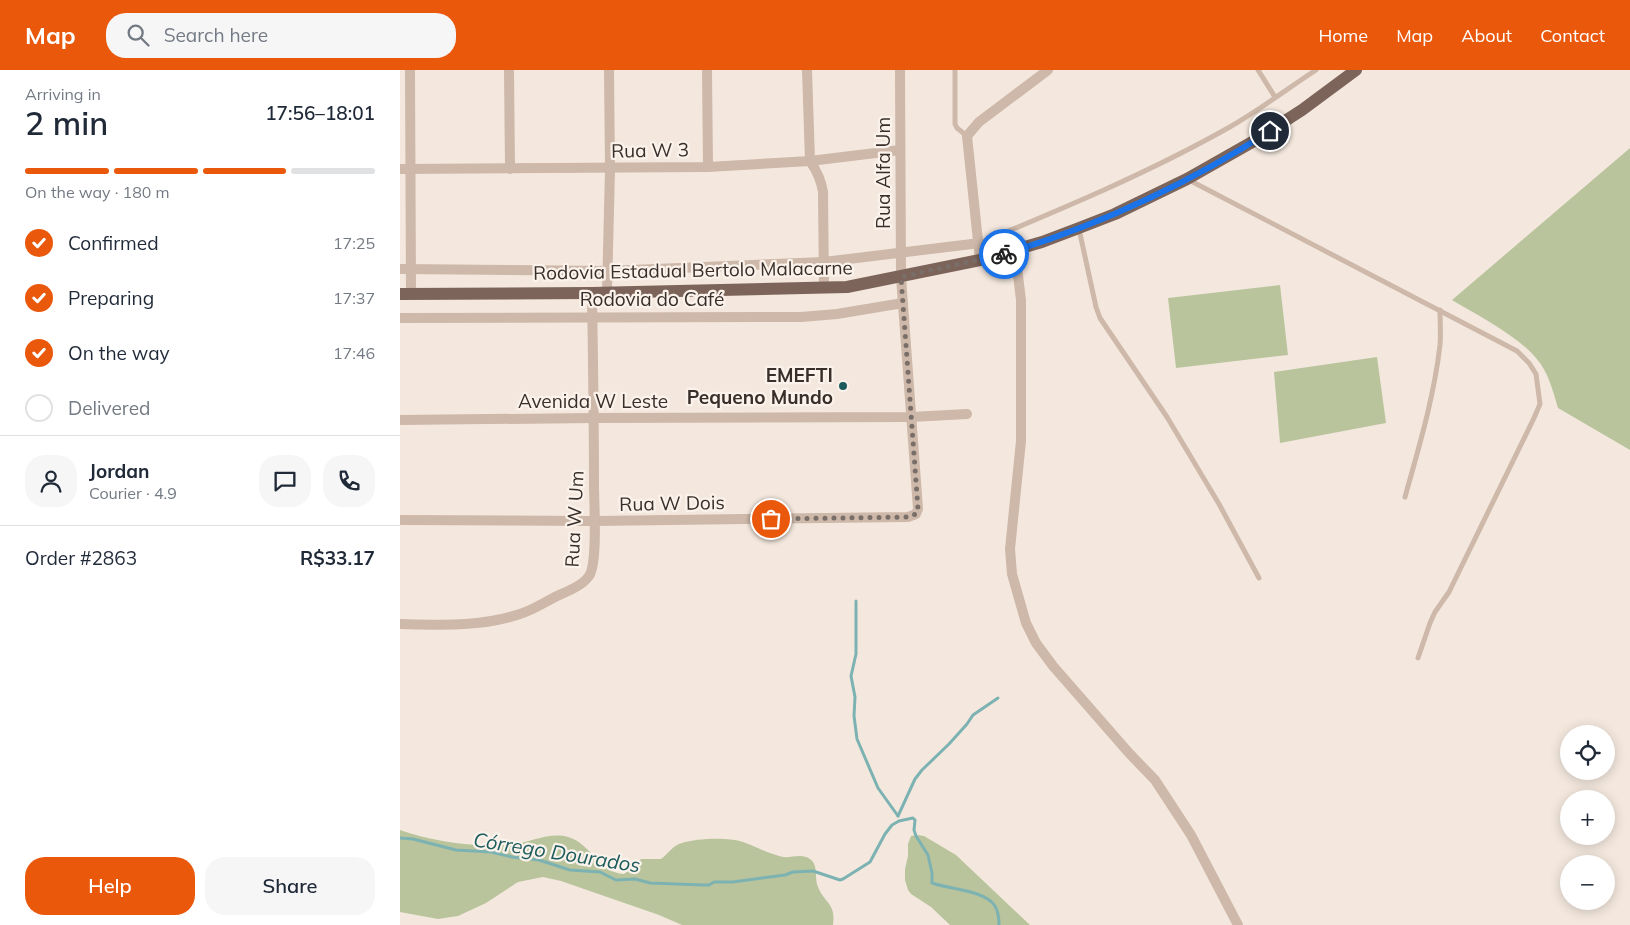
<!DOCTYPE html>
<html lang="en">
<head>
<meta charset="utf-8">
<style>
  :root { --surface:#fff; --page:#f6f6f7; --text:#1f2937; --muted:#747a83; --line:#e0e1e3; --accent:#ea580c }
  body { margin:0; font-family:Mulish,sans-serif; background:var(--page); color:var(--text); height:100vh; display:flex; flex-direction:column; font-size:19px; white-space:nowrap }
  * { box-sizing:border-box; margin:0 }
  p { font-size:16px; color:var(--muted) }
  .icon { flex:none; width:28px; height:28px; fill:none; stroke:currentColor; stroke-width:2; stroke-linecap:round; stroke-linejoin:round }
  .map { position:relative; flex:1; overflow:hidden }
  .sheet { display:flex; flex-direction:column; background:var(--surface); width:400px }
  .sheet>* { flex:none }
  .buttons { position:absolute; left:1160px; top:655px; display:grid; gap:10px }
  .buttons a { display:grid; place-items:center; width:55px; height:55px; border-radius:50%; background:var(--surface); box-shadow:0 2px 12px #0003; font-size:25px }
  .pin { position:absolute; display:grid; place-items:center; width:42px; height:42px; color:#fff; margin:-21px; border:2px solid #fff; border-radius:50%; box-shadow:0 1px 5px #0007 }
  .courier { position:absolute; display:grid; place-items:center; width:50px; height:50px; margin:-25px; border:4px solid #1a73e8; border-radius:50%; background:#fff; color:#222; box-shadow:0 1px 6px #0007 }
  .headline em { font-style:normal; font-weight:600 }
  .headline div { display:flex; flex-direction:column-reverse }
  .headline { display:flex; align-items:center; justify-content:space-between; height:85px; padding:0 25px }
  h1 { font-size:32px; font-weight:600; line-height:38px }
  .bar { display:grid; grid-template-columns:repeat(4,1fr); gap:8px 5px; align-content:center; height:60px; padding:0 25px }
  .bar i { height:6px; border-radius:4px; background:var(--line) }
  .bar .on { background:var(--accent) }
  .bar p { grid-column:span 4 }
  .line { display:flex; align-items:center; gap:12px; padding:0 25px; border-top:1px solid var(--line) }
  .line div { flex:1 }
  .round { display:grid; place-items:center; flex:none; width:52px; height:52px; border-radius:20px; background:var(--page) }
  ol { padding:0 25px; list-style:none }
  li { display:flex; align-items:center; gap:15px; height:55px }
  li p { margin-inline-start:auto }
  li .icon { padding:5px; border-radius:50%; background:var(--accent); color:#fff; stroke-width:4 }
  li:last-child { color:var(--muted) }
  li i { width:28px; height:28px; border:2px solid var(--line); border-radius:50% }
  .cta { display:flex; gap:10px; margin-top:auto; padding:10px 25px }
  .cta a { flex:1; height:58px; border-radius:20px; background:var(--accent); color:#fff; font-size:20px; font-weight:600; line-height:58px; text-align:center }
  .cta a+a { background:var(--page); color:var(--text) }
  header { display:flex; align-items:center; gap:30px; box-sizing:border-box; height:70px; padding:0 25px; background:var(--accent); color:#fff }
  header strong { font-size:24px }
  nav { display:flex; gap:28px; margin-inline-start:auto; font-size:18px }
  .search { width:350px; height:45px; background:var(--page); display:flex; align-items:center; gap:12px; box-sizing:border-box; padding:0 18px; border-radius:20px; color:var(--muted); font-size:19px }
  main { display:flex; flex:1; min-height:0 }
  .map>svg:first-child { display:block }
</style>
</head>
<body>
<header>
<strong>Map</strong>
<div class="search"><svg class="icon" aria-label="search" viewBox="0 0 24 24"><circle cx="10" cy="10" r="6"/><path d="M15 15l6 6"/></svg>Search here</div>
<nav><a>Home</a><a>Map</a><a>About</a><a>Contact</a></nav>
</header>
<main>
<section class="sheet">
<div class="headline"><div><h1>2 min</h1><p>Arriving in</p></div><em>17:56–18:01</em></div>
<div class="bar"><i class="on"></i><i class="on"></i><i class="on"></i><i></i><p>On the way · 180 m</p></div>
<ol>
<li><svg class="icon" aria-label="check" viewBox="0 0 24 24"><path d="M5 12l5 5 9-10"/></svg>Confirmed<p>17:25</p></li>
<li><svg class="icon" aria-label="check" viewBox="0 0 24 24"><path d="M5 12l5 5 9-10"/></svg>Preparing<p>17:37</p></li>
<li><svg class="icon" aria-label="check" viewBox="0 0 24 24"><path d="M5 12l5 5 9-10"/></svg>On the way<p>17:46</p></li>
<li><i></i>Delivered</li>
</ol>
<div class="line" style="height:90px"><a class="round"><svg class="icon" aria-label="person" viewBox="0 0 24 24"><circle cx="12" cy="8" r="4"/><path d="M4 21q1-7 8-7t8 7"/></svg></a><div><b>Jordan</b><p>Courier · 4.9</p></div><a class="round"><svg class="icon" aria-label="chat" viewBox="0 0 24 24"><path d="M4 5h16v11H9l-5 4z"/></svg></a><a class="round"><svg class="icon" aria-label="phone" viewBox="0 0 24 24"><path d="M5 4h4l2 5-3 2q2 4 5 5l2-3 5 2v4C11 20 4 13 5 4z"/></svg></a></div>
<div class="line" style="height:65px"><div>Order #2863</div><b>R$33.17</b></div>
<div class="cta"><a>Help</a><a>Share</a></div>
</section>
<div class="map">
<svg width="1230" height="855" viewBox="0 0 1230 855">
  <rect width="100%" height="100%" fill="#f4e8de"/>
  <!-- green -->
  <g fill="#b9c49d">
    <path d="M1230 78V380L1158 338C1153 321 1148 301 1136 288 1118 266 1077 245 1052 230Z"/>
    <path d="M880 215 888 285 776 298 768 228Z"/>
    <path d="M977 287 986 353 880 373 874 302Z"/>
    <path d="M0 760C35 772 77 778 114 774 132 772 150 762 168 767 191 773 198 803 224 804L241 789H261C268 784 273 775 282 773 297 768 329 767 343 772 357 777 369 784 383 787 391 788 403 783 410 789 419 796 414 807 418 817 425 834 436 833 433 855H282L259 845 161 811 143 807 118 812 86 833 58 846 38 849 0 842Z"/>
    <path d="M517 765 524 766 556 785 630 855H550L531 837 511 824 508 820 505 810V799L508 786V774L511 766Z"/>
  </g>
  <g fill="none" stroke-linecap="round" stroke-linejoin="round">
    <!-- stream -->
    <g stroke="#7cb2b2" stroke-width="3">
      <path d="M456 531V584L451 606 455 627 454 646 457 669 478 718 498 746"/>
      <path d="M498 746 515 709 522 700 549 674 567 654 573 645 598 628"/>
      <path d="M0 768 13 769 56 780 91 782 112 787 139 790 170 800 200 802 216 810 235 809 250 813 303 815H309L314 812H333L385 805 393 802 413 801 440 810 443 809 470 792 485 764 492 755 499 751 513 748 515 750 514 760 516 766 528 785 532 803V813C548 819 585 820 595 836 598 841 599 849 599 855"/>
    </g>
    <!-- lane -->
    <g stroke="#cdb8a9" stroke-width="5">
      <path d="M555 0V54L557 58 567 66"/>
      <path d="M858 0 875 27"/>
      <path d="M787 109 1117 281 1129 293 1136 304 1140 334 1134 348 1049 522 1035 542 1030 553 1018 588"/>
      <path d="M679 159 696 237 700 248 767 347 819 434 859 508"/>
      <path d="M580 173C664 138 748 103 828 58 858 41 887 19 916 0"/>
      <path d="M1005 427C1019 377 1034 327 1040 275 1041 264 1040 252 1040 240"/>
    </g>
    <!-- street -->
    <g stroke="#cdb8a9" stroke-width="10">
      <path d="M10 0 11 224"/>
      <path d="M109 0 110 99"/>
      <path d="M307 0 308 97"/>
      <path d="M407 0 410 91C417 101 421 109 423 122L424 218"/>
      <path d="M0 99 308 97 410 91 500 80"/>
      <path d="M615 181 621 230V371L610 479 612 504 626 553 636 573 653 596 729 683 755 710 791 765 838 855"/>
      <path d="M580 190 567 66 579 52 648 0"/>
      <path d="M0 199 207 201 424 192 580 173"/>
      <path d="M207 222 210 99 209 0"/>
      <path d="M0 248 401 247 437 244 503 233"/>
      <path d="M0 350 194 348 511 347 567 344"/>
      <path d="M0 450 195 451 508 447 516 444 518 439 501 207 500 0"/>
      <path d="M0 554C41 555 81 557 120 544 133 540 145 532 157 526 168 521 182 516 189 506 198 494 194 433 194 416 194 352 193 287 192 223"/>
    </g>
    <!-- primary -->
    <path stroke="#7c645a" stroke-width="12" d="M0 224 192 223 447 217 580 190 642 172 679 158 715 144 787 109 854 71 902 40 956 0"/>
  </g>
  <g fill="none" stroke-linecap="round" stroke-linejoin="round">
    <!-- done -->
    <path stroke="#7a6f68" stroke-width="5" stroke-dasharray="0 9" d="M371 449 508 447 516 444 518 439 501 207 604 184"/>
    <!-- route -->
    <path stroke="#1a73e8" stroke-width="6" d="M604 184C697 156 788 114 870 61"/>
  </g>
  <!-- markers -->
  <circle fill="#1d5c5d" stroke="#fbf3eb" stroke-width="2" cx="443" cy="316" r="5"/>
  <g text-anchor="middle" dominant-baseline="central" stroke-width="4.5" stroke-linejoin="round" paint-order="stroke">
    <!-- street labels -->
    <g font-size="19" fill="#392e29" stroke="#fbf3eb">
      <text transform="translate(250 80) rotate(-1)">Rua W 3</text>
      <text transform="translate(483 103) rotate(-90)">Rua Alfa Um</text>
      <text transform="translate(293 200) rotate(-1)">Rodovia Estadual Bertolo Malacarne</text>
      <text x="252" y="229">Rodovia do Café</text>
      <text x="193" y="331">Avenida W Leste</text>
      <text transform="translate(272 433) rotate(-1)">Rua W Dois</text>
      <text transform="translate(174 449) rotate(-87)">Rua W Um</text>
    </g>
    <!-- poi labels -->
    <g font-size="19" font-weight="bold" fill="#392e29" stroke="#fbf3eb" text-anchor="end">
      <text x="433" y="305">EMEFTI<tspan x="433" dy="22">Pequeno Mundo</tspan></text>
    </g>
    <!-- water labels -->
    <g font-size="20" font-style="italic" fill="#1d5c5d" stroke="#fbf3eb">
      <text transform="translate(157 782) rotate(9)">Córrego Dourados</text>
    </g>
  </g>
</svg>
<div class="buttons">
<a><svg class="icon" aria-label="locate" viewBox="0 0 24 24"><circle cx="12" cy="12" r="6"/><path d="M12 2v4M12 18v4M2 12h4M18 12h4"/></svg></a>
<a>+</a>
<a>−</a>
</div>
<div class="pin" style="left:371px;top:449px;background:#ea580c"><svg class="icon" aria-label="bag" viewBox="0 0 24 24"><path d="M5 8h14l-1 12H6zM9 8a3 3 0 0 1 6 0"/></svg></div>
<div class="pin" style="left:870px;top:61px;background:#1f2937"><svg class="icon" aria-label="home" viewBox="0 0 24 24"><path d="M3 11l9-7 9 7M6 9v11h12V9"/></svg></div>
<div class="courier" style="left:604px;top:184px"><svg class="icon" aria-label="bike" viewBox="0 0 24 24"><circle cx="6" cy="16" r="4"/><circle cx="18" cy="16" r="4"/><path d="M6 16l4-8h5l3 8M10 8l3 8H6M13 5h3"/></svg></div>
</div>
</main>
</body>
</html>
